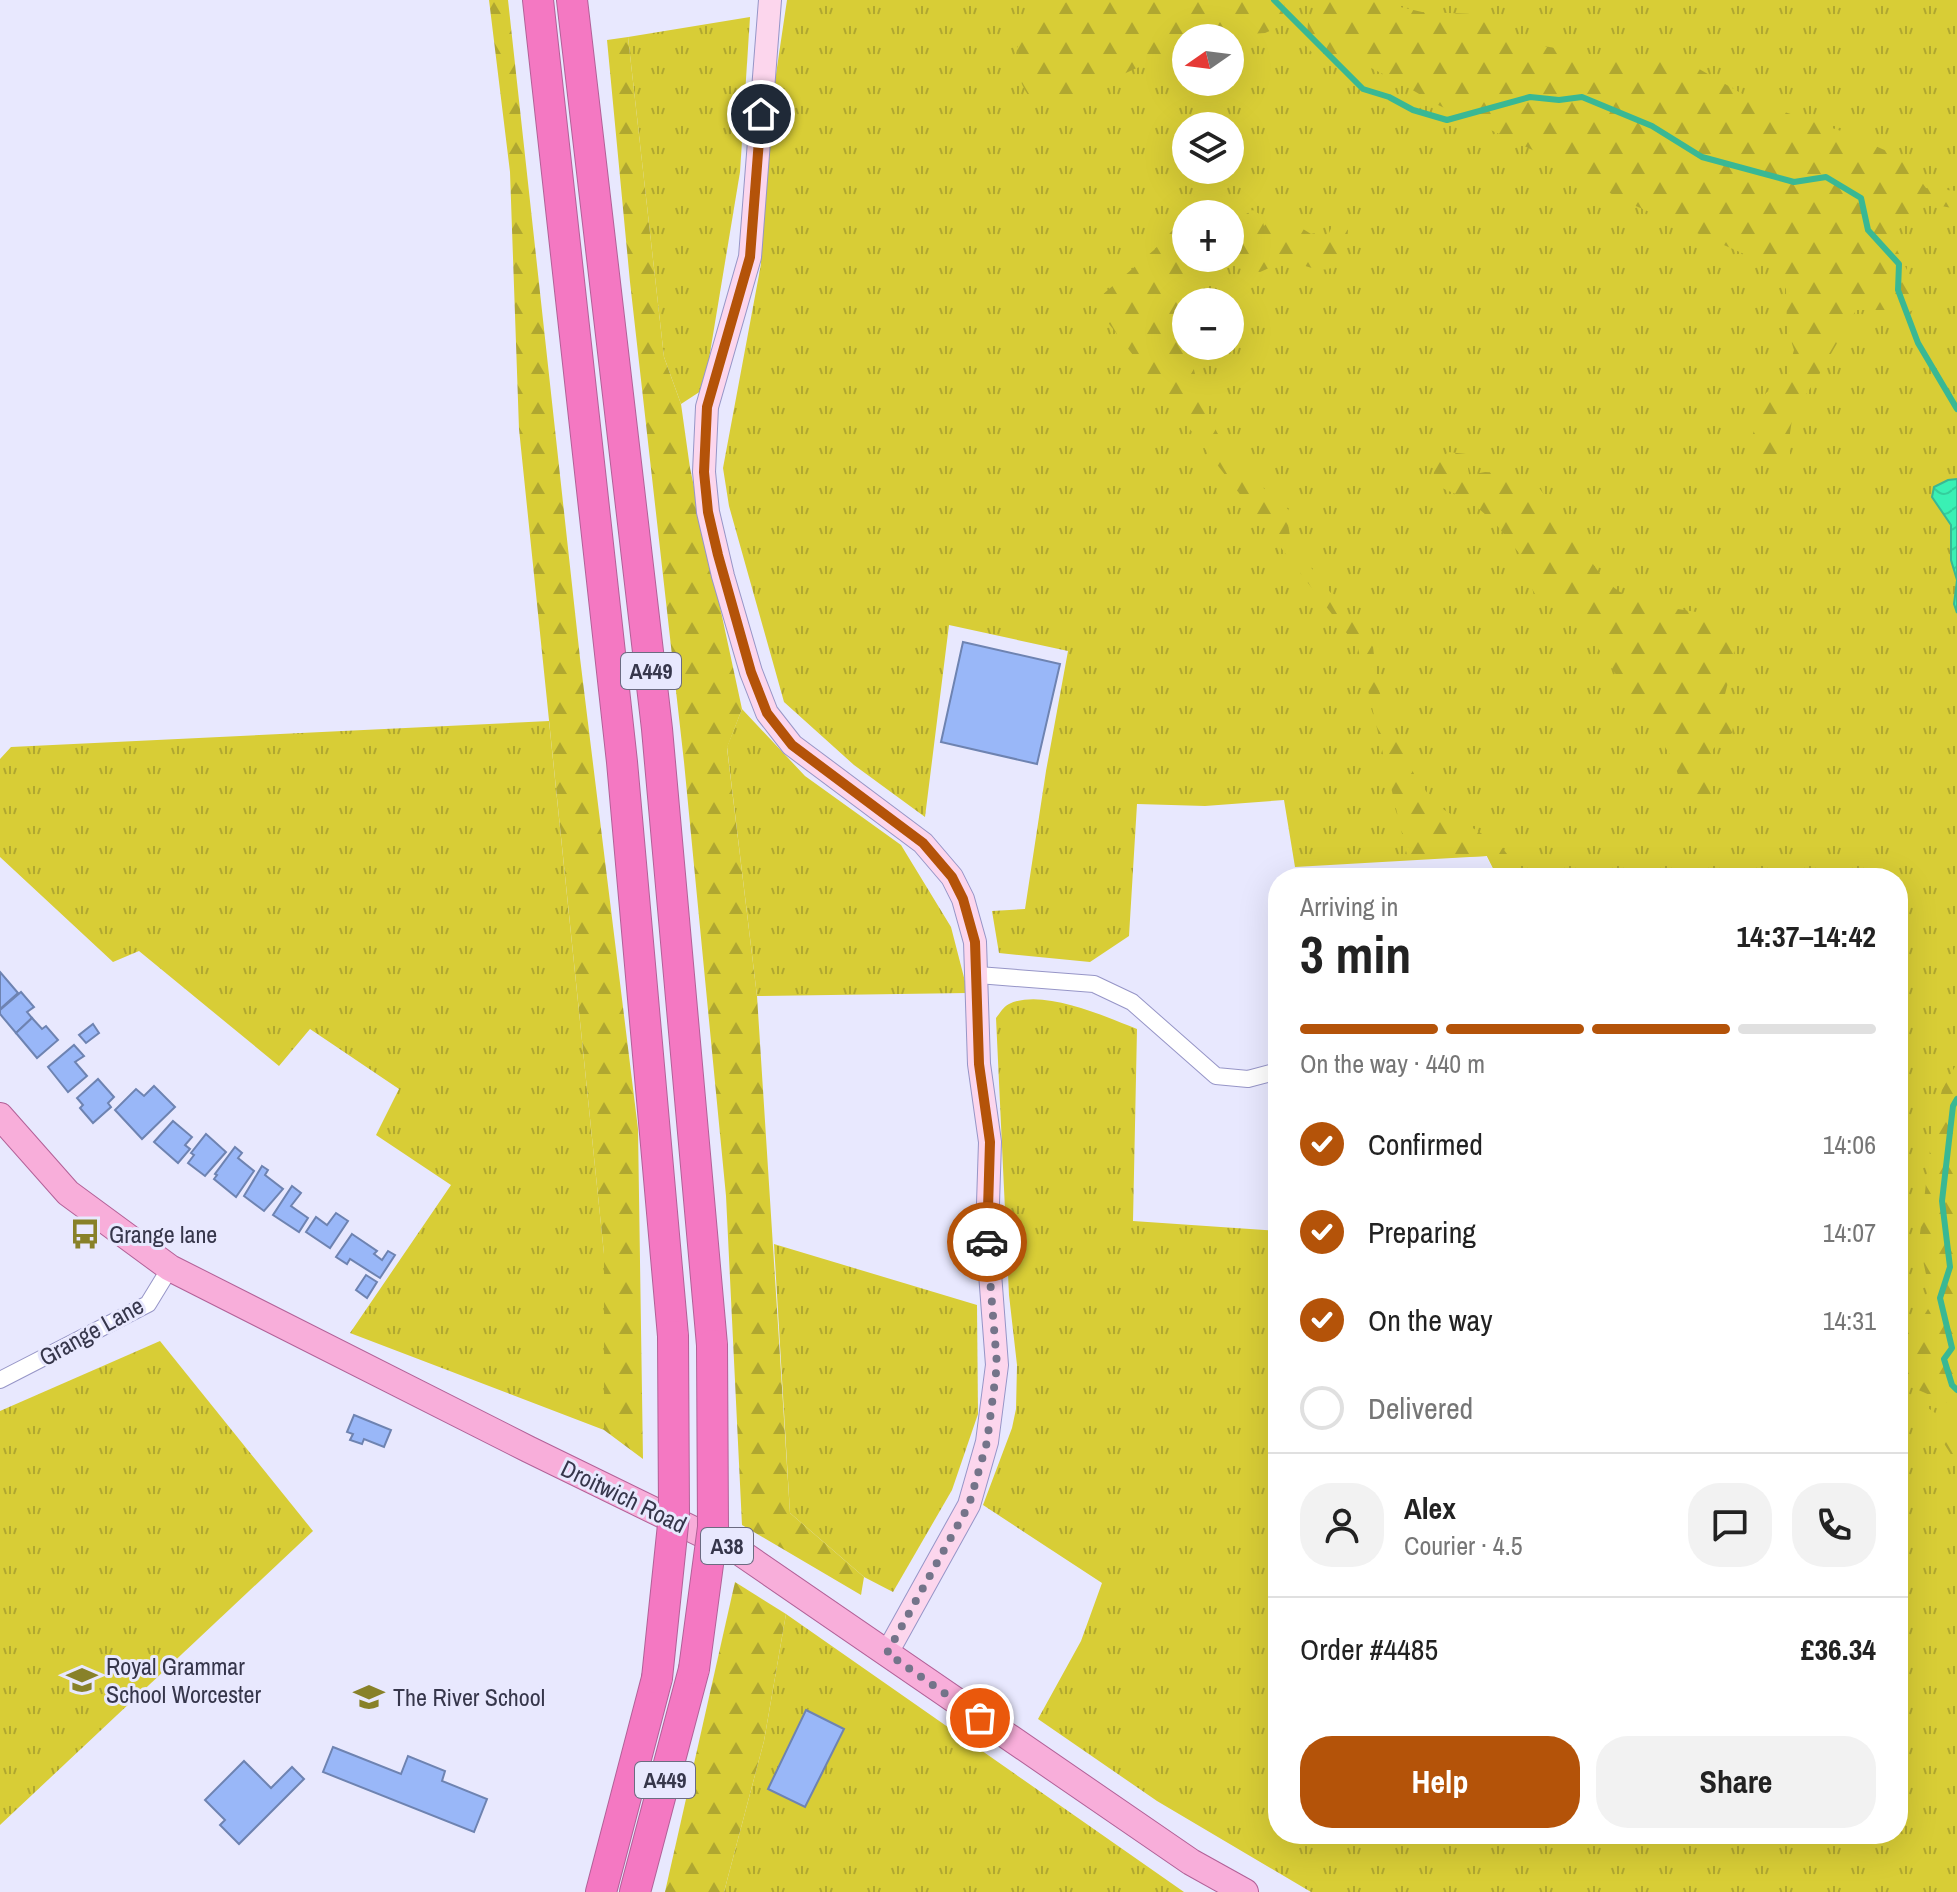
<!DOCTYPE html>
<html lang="en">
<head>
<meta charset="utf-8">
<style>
  :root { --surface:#fff; --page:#f2f2f2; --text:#222; --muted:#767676; --line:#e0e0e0; --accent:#b45309 }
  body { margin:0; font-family:"Archivo Narrow",sans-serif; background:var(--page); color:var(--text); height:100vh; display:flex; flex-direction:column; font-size:30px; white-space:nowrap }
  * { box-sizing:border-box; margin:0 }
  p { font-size:26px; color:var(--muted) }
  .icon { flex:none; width:44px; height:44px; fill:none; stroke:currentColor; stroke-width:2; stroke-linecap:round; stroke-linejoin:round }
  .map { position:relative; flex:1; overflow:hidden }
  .side { position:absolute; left:1268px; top:868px; width:640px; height:976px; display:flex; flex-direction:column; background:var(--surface); border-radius:32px; box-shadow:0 8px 32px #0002 }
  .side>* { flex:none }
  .needle { width:52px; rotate:256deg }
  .controls { position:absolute; left:1172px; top:24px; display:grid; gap:16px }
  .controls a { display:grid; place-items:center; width:72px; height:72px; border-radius:50%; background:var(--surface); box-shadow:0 8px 32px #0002; font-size:40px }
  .pin { position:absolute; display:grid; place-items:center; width:68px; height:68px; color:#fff; margin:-34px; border:4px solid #fff; border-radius:50%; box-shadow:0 2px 8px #0007 }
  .courier { position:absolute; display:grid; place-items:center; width:80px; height:80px; margin:-40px; border:6px solid #b45309; border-radius:50%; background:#fff; color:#222; box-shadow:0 2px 10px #0007 }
  .summary em { font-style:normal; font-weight:700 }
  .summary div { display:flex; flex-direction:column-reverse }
  .summary { display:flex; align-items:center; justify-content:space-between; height:136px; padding:0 32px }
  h1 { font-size:52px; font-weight:700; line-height:60px }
  .bar { display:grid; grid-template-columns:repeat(4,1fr); gap:12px 8px; align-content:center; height:96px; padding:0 32px }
  .bar i { height:10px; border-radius:6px; background:var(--line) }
  .bar .active { background:var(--accent) }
  .bar p { grid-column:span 4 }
  .line { display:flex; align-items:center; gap:20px; padding:0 32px; border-top:2px solid var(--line) }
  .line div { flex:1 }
  .round { display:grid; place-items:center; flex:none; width:84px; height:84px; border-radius:32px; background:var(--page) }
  ol { padding:0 32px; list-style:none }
  li { display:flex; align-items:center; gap:24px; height:88px }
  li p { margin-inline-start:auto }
  li .icon { padding:8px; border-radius:50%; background:var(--accent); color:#fff; stroke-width:4 }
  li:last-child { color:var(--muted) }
  li i { width:44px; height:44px; border:4px solid var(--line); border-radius:50% }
  .button { display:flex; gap:16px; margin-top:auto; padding:16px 32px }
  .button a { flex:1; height:92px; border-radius:32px; background:var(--accent); color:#fff; font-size:32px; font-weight:700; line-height:92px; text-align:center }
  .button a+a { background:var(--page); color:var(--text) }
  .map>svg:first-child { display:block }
</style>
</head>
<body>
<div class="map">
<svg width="1957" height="1892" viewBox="0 0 1957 1892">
  <defs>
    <pattern id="grass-tufts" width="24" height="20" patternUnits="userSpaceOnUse" patternTransform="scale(2)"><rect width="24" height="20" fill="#d8cd36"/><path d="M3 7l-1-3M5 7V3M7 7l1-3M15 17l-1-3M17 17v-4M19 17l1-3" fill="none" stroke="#b0a730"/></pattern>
    <pattern id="forest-firs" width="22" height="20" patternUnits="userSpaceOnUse" patternTransform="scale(2)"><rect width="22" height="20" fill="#d8cd36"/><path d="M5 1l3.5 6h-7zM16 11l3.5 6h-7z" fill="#b0a730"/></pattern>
    <pattern id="water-waves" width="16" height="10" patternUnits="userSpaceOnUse" patternTransform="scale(2)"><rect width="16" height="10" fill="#3af0b4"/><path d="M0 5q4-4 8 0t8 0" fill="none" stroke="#34ce9c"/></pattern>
  </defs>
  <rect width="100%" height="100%" fill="#e8e8fe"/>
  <!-- grass -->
  <g fill="url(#grass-tufts)" fill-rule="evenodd">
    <path d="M787 0H1957V1892H1311L1157 1801 1038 1719 1081 1641 1102 1583 983 1505 1012 1428 1016 1409 1017 1365 1009 1295 996 1018C1000 1013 1003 1007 1009 1004 1042 988 1104 1016 1137 1029L1133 1221 1278 1231V1834H1898V878H1498L1487 856 1295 867 1284 800 1205 806 1137 804 1129 936 1090 962 999 953 992 911 1025 909 1046 771 1068 651 949 625 925 817 854 765 784 702 729 506 723 468 761 264V194L764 155ZM1186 38H1230V82H1186ZM1186 126H1230V170H1186ZM1186 214H1230V258H1186ZM1186 302H1230V346H1186Z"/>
    <path d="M750 17 740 172 704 389 681 404 664 357 628 37Z"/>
    <path d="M742 709 805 776 901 845 951 927 968 993 757 996 727 747Z"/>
    <path d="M549 721 604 1254V1430L350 1333 451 1185 376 1135 399 1089 310 1029 279 1066 139 951 113 962 0 857V759L11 747Z"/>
    <path d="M774 1244 977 1305 978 1414 952 1490 893 1592 864 1577 790 1513Z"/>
    <path d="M160 1341 313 1531 0 1825V1411Z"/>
    <path d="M786 1614 1184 1892H724L764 1741Z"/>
  </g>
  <!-- forest -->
  <g fill="url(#forest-firs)">
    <path d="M489 0H508L580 658 638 1129 643 1459 604 1430V1254L519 429 510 172Z"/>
    <path d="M1075 0H1285L1281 26 1265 33 1186 38V50C1167 59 1147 63 1128 72 1088 90 1074 105 1028 95 999 50 1026 10 1075 0Z"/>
    <path d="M1319 0H1370L1422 12 1473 14 1508 39 1585 54H1631L1694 66 1758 103 1841 131 1905 159 1926 188 1957 191V209L1926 203 1895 233 1896 248 1912 280 1913 310 1899 317 1885 310H1856L1816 380 1793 413 1790 433V459L1767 467 1750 455 1752 437 1766 393 1786 377 1794 350 1787 328 1786 289 1769 265 1620 199 1562 164 1436 104 1399 82 1357 61 1318 59 1306 46 1308 23Z"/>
    <path d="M628 37 664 357 681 404 690 468 742 709 727 748 757 996 790 1513 864 1577 861 1595 742 1525 726 1196 684 762 630 282 607 40Z"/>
    <path d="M1253 210 1261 215 1264 226 1273 217 1287 219 1311 234 1321 232 1325 242 1333 224 1339 223 1348 230 1345 262C1320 277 1311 266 1287 260L1260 272 1236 268C1227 255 1232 237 1234 221Z"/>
    <path d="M1186 216V258H1201L1193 269 1189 302H1186V346H1190C1195 391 1216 443 1248 475 1262 489 1279 497 1290 512L1288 524 1291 542 1373 647 1378 688 1394 731 1414 774 1435 804 1501 846 1525 878H1498L1487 856 1408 859 1358 648 1093 303 1154 250Z"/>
    <path d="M1448 452 1466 454 1469 475 1485 472 1505 473 1535 482 1605 581 1620 592 1647 604 1721 616 1736 628 1733 663 1724 698 1735 712 1732 733 1714 748 1706 761 1717 773 1711 793 1699 804 1684 794 1673 759 1598 648 1593 625 1571 616 1557 593 1535 601 1527 563 1495 523 1469 500 1433 484 1434 467Z"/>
    <path d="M1957 1063V1407L1898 1381V1333L1904 1327 1918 1325 1928 1309 1929 1288 1919 1242 1933 1125 1942 1090Z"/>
    <path d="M1914 1398 1938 1415 1957 1418V1464L1933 1426 1910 1404Z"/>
    <path d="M735 1582 786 1614 764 1741 724 1892H665Z"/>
  </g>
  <!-- water -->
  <path fill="url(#water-waves)" stroke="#39b894" stroke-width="2" d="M1957 479V613L1954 604 1957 580 1951 560V525L1932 497 1934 487 1948 480Z"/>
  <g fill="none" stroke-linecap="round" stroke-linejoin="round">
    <!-- stream -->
    <g stroke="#39b894" stroke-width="6">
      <path d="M1274 0 1363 89 1389 97 1413 110 1447 120 1530 97 1559 100 1582 97 1652 126 1702 157 1794 182 1826 177 1861 198 1868 230 1899 264 1898 290 1918 343 1957 409"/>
      <path d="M1957 1099 1953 1106 1942 1201 1950 1267 1940 1298 1952 1348 1944 1359 1952 1385 1957 1390"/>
    </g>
  </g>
  <!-- building -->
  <g fill="#99b7f8" stroke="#6e83b1" stroke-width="2">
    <path d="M963 642 1060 664 1037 764 941 742Z"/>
    <path d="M0 972 18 993 0 1009Z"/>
    <path d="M21 992 34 1007 27 1012 32 1018 16 1033 0 1014V1010Z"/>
    <path d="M32 1018 42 1029 46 1026 58 1040 37 1058 16 1033Z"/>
    <path d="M93 1024 99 1033 86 1043 79 1035Z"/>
    <path d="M74 1045 84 1056 75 1062 87 1076 68 1092 48 1067Z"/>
    <path d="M98 1079 114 1097 108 1103 111 1107 93 1123 80 1108 83 1105 77 1098Z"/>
    <path d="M154 1086 175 1107 142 1139 115 1110 136 1089 144 1096Z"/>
    <path d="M173 1121 192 1137 185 1145 190 1149 178 1163 154 1142Z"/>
    <path d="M206 1134 226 1152 205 1176 188 1163 194 1155 191 1153Z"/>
    <path d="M235 1147 242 1153 238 1158 254 1171 236 1197 214 1179 217 1175 215 1174Z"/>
    <path d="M262 1166 268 1170 265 1175 283 1189 264 1211 244 1196Z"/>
    <path d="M292 1186 301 1193 291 1206 308 1218 299 1232 273 1215Z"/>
    <path d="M336 1213 348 1221 330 1248 306 1232 316 1217 327 1225Z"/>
    <path d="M352 1234 377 1251 374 1254 382 1260 388 1251 395 1255 380 1278 350 1259 347 1264 336 1257Z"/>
    <path d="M366 1275 377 1282 367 1298 356 1290Z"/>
    <path d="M354 1415 391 1430 384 1447 364 1439 362 1444 350 1440 353 1434 347 1432Z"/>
    <path d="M806 1710 844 1729 805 1807 768 1789Z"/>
    <path d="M333 1747 401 1774 408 1756 445 1771 442 1781 487 1799 474 1832 323 1772Z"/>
    <path d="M244 1761 271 1788 292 1767 304 1779 239 1844 220 1825 225 1820 205 1800Z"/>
  </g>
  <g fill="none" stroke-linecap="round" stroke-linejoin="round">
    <!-- street casing -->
    <g stroke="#9695c7" stroke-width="18">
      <g id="street">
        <path d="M978 975 1094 984 1132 1002 1216 1076 1248 1079 1278 1071"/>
        <path d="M0 1380 148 1304 170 1268"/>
      </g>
    </g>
    <!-- secondary casing -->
    <g stroke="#9695c7" stroke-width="24">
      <path id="secondary" d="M770 0 750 257 707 407 704 472 708 512 723 576 751 672 767 713 792 745 923 843 952 877 963 899 975 942 979 1064 990 1142 987 1234 997 1365 987 1442 969 1505 887 1653"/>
    </g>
    <!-- primary casing -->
    <g stroke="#b26198" stroke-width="28">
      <path id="primary" d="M0 1116 68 1193 170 1268 528 1449 741 1553 1191 1862 1245 1892"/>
    </g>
    <!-- highway casing -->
    <g stroke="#b26198" stroke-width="32">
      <g id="highway">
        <path d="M538 0 622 762 673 1336"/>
        <path d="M572 0 657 729 712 1345"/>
        <path d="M601 1892 657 1678"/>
        <path d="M635 1892 694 1669"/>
      </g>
    </g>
    <!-- street -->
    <use href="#street" stroke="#fff" stroke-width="16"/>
    <!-- secondary -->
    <use href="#secondary" stroke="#fcd6ed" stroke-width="22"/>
    <!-- primary -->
    <use href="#primary" stroke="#f8aeda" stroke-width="26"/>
    <!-- highway -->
    <use href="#highway" stroke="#f478c2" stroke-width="30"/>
    <!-- highway-bridge casing -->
    <g stroke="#b26198" stroke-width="32" stroke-linecap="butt">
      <g id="highway-bridge">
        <path d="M694 1669 713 1527 712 1345"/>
        <path d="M657 1678 674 1515 673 1336"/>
      </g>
    </g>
    <!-- highway-bridge -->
    <use href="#highway-bridge" stroke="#f478c2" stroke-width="30"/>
  </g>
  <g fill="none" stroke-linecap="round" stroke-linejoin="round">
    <!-- done -->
    <path stroke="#74748a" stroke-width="8" stroke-dasharray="0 14.4" d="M980 1718 887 1653 969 1505 987 1442 997 1365 987 1242"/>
    <!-- route -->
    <path stroke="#b45309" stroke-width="10" d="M761 114 750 257 707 407 704 472 708 512 718 555 751 672 767 713 792 745 923 843 952 877 963 899 975 942 979 1064 990 1142 987 1242"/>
  </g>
  <!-- icons -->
  <defs>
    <g id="bus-bare" transform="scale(2.4)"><path d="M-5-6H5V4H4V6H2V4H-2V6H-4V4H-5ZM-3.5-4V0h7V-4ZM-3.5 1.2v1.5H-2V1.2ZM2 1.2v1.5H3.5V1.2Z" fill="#888129" stroke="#e8e8fe" stroke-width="2.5" paint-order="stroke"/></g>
    <g id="school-bare" transform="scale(2.4)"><path d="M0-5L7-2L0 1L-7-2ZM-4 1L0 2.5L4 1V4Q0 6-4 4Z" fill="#888129" stroke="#e8e8fe" stroke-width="2.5" paint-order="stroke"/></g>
  </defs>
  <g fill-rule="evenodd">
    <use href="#bus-bare" x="85" y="1234"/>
    <use href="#school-bare" x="82" y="1680"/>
    <use href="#school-bare" x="369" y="1697"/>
  </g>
  <g text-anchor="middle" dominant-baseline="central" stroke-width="6" stroke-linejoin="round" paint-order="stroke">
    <!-- shield labels -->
    <g fill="#e8e8fe" stroke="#6b6b81" stroke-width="2">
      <rect x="621" y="653" width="60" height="36" rx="6"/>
      <rect x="701" y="1528" width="52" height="36" rx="6"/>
      <rect x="635" y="1762" width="60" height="36" rx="6"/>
    </g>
    <g font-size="22" font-weight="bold" fill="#36364b">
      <text x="651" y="671">A449</text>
      <text x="727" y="1546">A38</text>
      <text x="665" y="1780">A449</text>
    </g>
    <!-- poi labels -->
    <g font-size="24" fill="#36364b" stroke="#e8e8fe" text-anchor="start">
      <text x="109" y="1234">Grange lane</text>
      <text x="106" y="1666">Royal Grammar<tspan x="106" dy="28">School Worcester</tspan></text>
      <text x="393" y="1697">The River School</text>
    </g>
    <!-- street labels -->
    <g font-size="24" fill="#36364b" stroke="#e8e8fe">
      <text transform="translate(91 1331) rotate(-29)">Grange Lane</text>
      <text transform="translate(624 1496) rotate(26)">Droitwich Road</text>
    </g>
  </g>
</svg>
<div class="controls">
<a><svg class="needle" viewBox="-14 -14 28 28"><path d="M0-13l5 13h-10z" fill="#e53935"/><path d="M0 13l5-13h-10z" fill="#767676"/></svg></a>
<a><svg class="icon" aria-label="layers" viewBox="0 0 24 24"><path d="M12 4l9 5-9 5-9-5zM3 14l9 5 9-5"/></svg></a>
<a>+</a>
<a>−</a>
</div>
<div class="pin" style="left:980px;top:1718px;background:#ea580c"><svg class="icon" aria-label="bag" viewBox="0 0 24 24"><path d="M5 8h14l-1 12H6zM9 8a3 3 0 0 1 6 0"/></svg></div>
<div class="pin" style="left:761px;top:114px;background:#1f2937"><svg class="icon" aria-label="home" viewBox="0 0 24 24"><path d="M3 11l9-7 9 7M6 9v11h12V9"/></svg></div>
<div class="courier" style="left:987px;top:1242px"><svg class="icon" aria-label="car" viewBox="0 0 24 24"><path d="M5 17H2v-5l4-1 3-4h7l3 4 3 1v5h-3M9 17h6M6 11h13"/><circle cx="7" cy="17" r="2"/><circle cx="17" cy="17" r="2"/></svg></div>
<section class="side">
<div class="summary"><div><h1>3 min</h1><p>Arriving in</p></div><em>14:37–14:42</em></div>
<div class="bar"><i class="active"></i><i class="active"></i><i class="active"></i><i></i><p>On the way · 440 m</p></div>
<ol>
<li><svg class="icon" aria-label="check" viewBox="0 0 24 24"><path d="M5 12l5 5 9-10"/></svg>Confirmed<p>14:06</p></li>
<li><svg class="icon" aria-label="check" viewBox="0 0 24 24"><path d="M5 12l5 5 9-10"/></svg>Preparing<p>14:07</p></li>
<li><svg class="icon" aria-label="check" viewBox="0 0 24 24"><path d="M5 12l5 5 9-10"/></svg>On the way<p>14:31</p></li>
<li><i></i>Delivered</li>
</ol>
<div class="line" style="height:144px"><a class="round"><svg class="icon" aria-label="person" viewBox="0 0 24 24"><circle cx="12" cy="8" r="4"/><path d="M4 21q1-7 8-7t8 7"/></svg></a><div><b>Alex</b><p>Courier · 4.5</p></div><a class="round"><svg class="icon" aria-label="chat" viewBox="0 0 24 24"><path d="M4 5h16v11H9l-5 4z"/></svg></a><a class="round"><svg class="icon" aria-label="phone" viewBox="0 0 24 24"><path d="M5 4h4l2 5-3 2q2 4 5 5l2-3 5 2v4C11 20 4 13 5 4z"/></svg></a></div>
<div class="line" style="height:104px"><div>Order #4485</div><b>£36.34</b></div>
<div class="button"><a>Help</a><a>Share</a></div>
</section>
</div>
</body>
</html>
